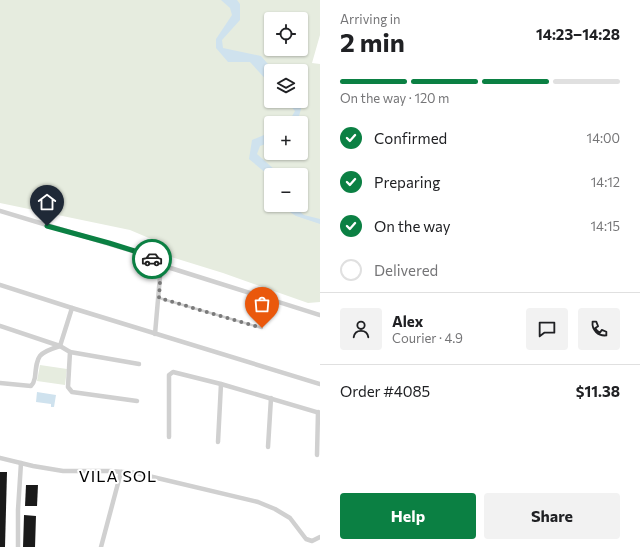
<!DOCTYPE html>
<html lang="en">
<head>
<meta charset="utf-8">
<style>
  :root { --surface:#fff; --page:#f2f2f2; --text:#202124; --muted:#757577; --line:#e0e0e0; --accent:#0b8043 }
  body { margin:0; font-family:Commissioner,sans-serif; background:var(--page); color:var(--text); height:100vh; display:flex; flex-direction:column; font-size:15px; white-space:nowrap }
  * { box-sizing:border-box; margin:0 }
  p { font-size:13px; color:var(--muted) }
  .icon { flex:none; width:22px; height:22px; fill:none; stroke:currentColor; stroke-width:2; stroke-linecap:round; stroke-linejoin:round }
  .map { position:relative; flex:1; overflow:hidden }
  .drawer { display:flex; flex-direction:column; background:var(--surface); width:320px }
  .drawer>* { flex:none }
  .controls { position:absolute; left:264px; top:12px; display:grid; gap:8px }
  .controls a { display:grid; place-items:center; width:44px; height:44px; border-radius:4px; background:var(--surface); box-shadow:0 1px 3px #0004; font-size:20px }
  .pin { position:absolute; display:grid; place-items:center; width:34px; height:34px; color:#fff; margin:-41px -17px; border-radius:50% 50% 50% 0; rotate:-45deg; box-shadow:0 0 4px #0007 }
  .pin .icon { rotate:45deg }
  .courier { position:absolute; display:grid; place-items:center; width:40px; height:40px; margin:-20px; border:3px solid #0b8043; border-radius:50%; background:#fff; color:#222; box-shadow:0 1px 5px #0007 }
  .headline em { font-style:normal; font-weight:700 }
  .headline div { display:flex; flex-direction:column-reverse }
  .headline { display:flex; align-items:center; justify-content:space-between; height:68px; padding:0 20px }
  h1 { font-size:26px; font-weight:700; line-height:30px }
  .bar { display:grid; grid-template-columns:repeat(4,1fr); gap:6px 4px; align-content:center; height:48px; padding:0 20px }
  .bar i { height:5px; border-radius:3px; background:var(--line) }
  .bar .active { background:var(--accent) }
  .bar p { grid-column:span 4 }
  .line { display:flex; align-items:center; gap:10px; padding:0 20px; border-top:1px solid var(--line) }
  .line div { flex:1 }
  .round { display:grid; place-items:center; flex:none; width:42px; height:42px; border-radius:4px; background:var(--page) }
  ol { padding:0 20px; list-style:none }
  li { display:flex; align-items:center; gap:12px; height:44px }
  li p { margin-inline-start:auto }
  li .icon { padding:4px; border-radius:50%; background:var(--accent); color:#fff; stroke-width:4 }
  li:last-child { color:var(--muted) }
  li i { width:22px; height:22px; border:2px solid var(--line); border-radius:50% }
  .cta { display:flex; gap:8px; margin-top:auto; padding:8px 20px }
  .cta a { flex:1; height:46px; border-radius:4px; background:var(--accent); color:#fff; font-size:16px; font-weight:700; line-height:46px; text-align:center }
  .cta a+a { background:var(--page); color:var(--text) }
  main { display:flex; flex:1; min-height:0 }
  .map>svg:first-child { display:block }
</style>
</head>
<body>
<main>
<div class="map">
<svg width="320" height="547" viewBox="0 0 320 547">
  <rect width="100%" height="100%" fill="#fff"/>
  <!-- green -->
  <g fill="#e6ecdf" fill-rule="evenodd">
    <path d="M0 0H320V35L312 63 320 64V302L308 303 223 273 168 256 163 244 130 230 0 203ZM271 19H301V49H271ZM271 71H301V101H271ZM271 123H301V153H271ZM271 175H301V205H271Z"/>
    <path d="M40 365 67 369 65 385 37 381Z"/>
  </g>
  <!-- water -->
  <g fill="#cfe2ee">
    <path d="M221 0H237L240 4V20L222 40 223 48 261 56 274 71H271V85L250 62H228L216 48V39L232 15 230 8Z"/>
    <path d="M286 101H299L301 109 297 123H288L295 111Z"/>
    <path d="M271 132V142L260 146 257 154 275 170 277 175H271V199L268 197 267 174 249 159 252 140Z"/>
    <path d="M279 205H291L304 215 320 219V224L296 216Z"/>
    <path d="M37 392 56 395 54 407H51V404L36 402Z"/>
  </g>
  <!-- building -->
  <g fill="#1a1a1a">
    <path d="M0 472H7L5 547H0Z"/>
    <path d="M26 485H38L37 506H25Z"/>
    <path d="M24 515 36 516 35 547H23Z"/>
  </g>
  <g fill="none" stroke-linecap="round" stroke-linejoin="round">
    <!-- service -->
    <path stroke="#d0d0d0" stroke-width="2.5" d="M159 298 262 328"/>
    <!-- minor -->
    <g stroke="#d0d0d0" stroke-width="4.5">
      <path d="M0 211 133 251 152 258 161 265 320 315"/>
      <path d="M0 285 72 308 320 384"/>
      <path d="M0 326 60 346 70 352 68 387 72 392 137 401"/>
      <path d="M155 334 161 265"/>
      <path d="M60 346 72 308"/>
      <path d="M70 352 139 364"/>
      <path d="M0 383 31 386C34 383 34 382 35 377 37 355 38 353 60 346"/>
      <path d="M169 437V375L173 372 221 384 320 413"/>
      <path d="M218 442 221 384"/>
      <path d="M268 447 271 398"/>
      <path d="M317 455 318 412"/>
      <path d="M0 458 33 466 63 471H110L136 473 258 502 275 509 290 518 306 539 312 541 320 537"/>
      <path d="M18 547V510L21 463"/>
      <path d="M101 547 121 472"/>
    </g>
  </g>
  <g fill="none" stroke-linecap="round" stroke-linejoin="round">
    <!-- done -->
    <path stroke="#7a7a7a" stroke-width="4" stroke-dasharray="0 7.2" d="M152 259 161 265 159 298 262 328"/>
    <!-- route -->
    <path stroke="#0b8043" stroke-width="5" d="M47 226 109 243 144 254 152 259"/>
  </g>
  <g text-anchor="middle" dominant-baseline="central" stroke-width="4" stroke-linejoin="round" paint-order="stroke">
    <!-- neighbourhood labels -->
    <g font-size="16" letter-spacing="1" fill="#000" stroke="#fff">
      <text x="118" y="475">VILA SOL</text>
    </g>
  </g>
</svg>
<div class="controls">
<a><svg class="icon" aria-label="locate" viewBox="0 0 24 24"><circle cx="12" cy="12" r="6"/><path d="M12 2v4M12 18v4M2 12h4M18 12h4"/></svg></a>
<a><svg class="icon" aria-label="layers" viewBox="0 0 24 24"><path d="M12 4l9 5-9 5-9-5zM3 14l9 5 9-5"/></svg></a>
<a>+</a>
<a>−</a>
</div>
<div class="pin" style="left:262px;top:328px;background:#ea580c"><svg class="icon" aria-label="bag" viewBox="0 0 24 24"><path d="M5 8h14l-1 12H6zM9 8a3 3 0 0 1 6 0"/></svg></div>
<div class="pin" style="left:47px;top:226px;background:#1f2937"><svg class="icon" aria-label="home" viewBox="0 0 24 24"><path d="M3 11l9-7 9 7M6 9v11h12V9"/></svg></div>
<div class="courier" style="left:152px;top:259px"><svg class="icon" aria-label="car" viewBox="0 0 24 24"><path d="M5 17H2v-5l4-1 3-4h7l3 4 3 1v5h-3M9 17h6M6 11h13"/><circle cx="7" cy="17" r="2"/><circle cx="17" cy="17" r="2"/></svg></div>
</div>
<section class="drawer">
<div class="headline"><div><h1>2 min</h1><p>Arriving in</p></div><em>14:23–14:28</em></div>
<div class="bar"><i class="active"></i><i class="active"></i><i class="active"></i><i></i><p>On the way · 120 m</p></div>
<ol>
<li><svg class="icon" aria-label="check" viewBox="0 0 24 24"><path d="M5 12l5 5 9-10"/></svg>Confirmed<p>14:00</p></li>
<li><svg class="icon" aria-label="check" viewBox="0 0 24 24"><path d="M5 12l5 5 9-10"/></svg>Preparing<p>14:12</p></li>
<li><svg class="icon" aria-label="check" viewBox="0 0 24 24"><path d="M5 12l5 5 9-10"/></svg>On the way<p>14:15</p></li>
<li><i></i>Delivered</li>
</ol>
<div class="line" style="height:72px"><a class="round"><svg class="icon" aria-label="person" viewBox="0 0 24 24"><circle cx="12" cy="8" r="4"/><path d="M4 21q1-7 8-7t8 7"/></svg></a><div><b>Alex</b><p>Courier · 4.9</p></div><a class="round"><svg class="icon" aria-label="chat" viewBox="0 0 24 24"><path d="M4 5h16v11H9l-5 4z"/></svg></a><a class="round"><svg class="icon" aria-label="phone" viewBox="0 0 24 24"><path d="M5 4h4l2 5-3 2q2 4 5 5l2-3 5 2v4C11 20 4 13 5 4z"/></svg></a></div>
<div class="line" style="height:52px"><div>Order #4085</div><b>$11.38</b></div>
<div class="cta"><a>Help</a><a>Share</a></div>
</section>
</main>
</body>
</html>
